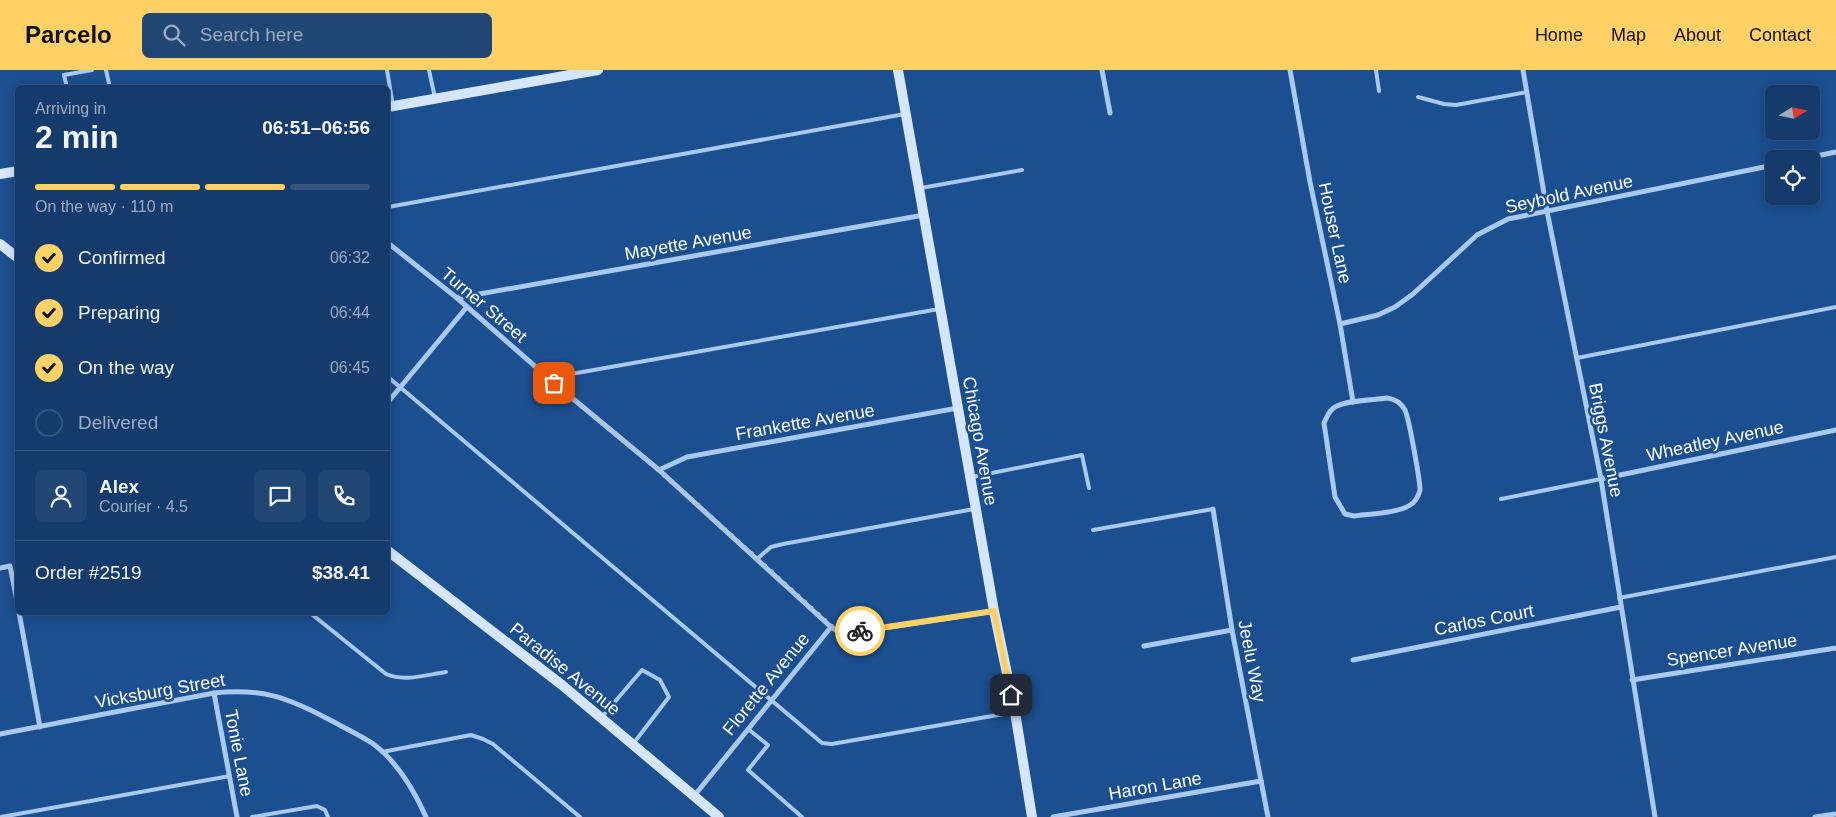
<!DOCTYPE html>
<html lang="en">
<head>
<meta charset="utf-8">
<style>
  :root { --surface:#143b6b; --page:#214673; --text:#f1f3f6; --muted:#9dadc1; --line:#33557e; --accent:#ffd166 }
  body { margin:0; font-family:Helvetica,sans-serif; background:var(--page); color:var(--text); height:100vh; display:flex; flex-direction:column; font-size:19px; white-space:nowrap }
  * { box-sizing:border-box; margin:0 }
  p { font-size:16px; color:var(--muted) }
  .icon { flex:none; width:28px; height:28px; fill:none; stroke:currentColor; stroke-width:2; stroke-linecap:round; stroke-linejoin:round }
  .map { position:relative; flex:1; overflow:hidden }
  .details { position:absolute; left:15px; top:15px; width:375px; height:530px; display:flex; flex-direction:column; background:var(--surface); border-radius:8px; box-shadow:0 2px 12px #0003,0 0 0 1px var(--line) }
  .details>* { flex:none }
  .needle { width:32px; rotate:80deg }
  .buttons { position:absolute; left:1765px; top:15px; display:grid; gap:10px }
  .buttons a { display:grid; place-items:center; width:55px; height:55px; border-radius:8px; background:var(--surface); box-shadow:0 2px 12px #0003,0 0 0 1px var(--line); font-size:25px }
  .pin { position:absolute; display:grid; place-items:center; width:42px; height:42px; color:#fff; margin:-21px; border-radius:10px; box-shadow:0 2px 8px #0006 }
  .courier { position:absolute; display:grid; place-items:center; width:50px; height:50px; margin:-25px; border:4px solid #ffd166; border-radius:50%; background:#fff; color:#222; box-shadow:0 1px 6px #0007 }
  .overview em { font-style:normal; font-weight:600 }
  .overview div { display:flex; flex-direction:column-reverse }
  .overview { display:flex; align-items:center; justify-content:space-between; height:85px; padding:0 20px }
  h1 { font-size:32px; font-weight:600; line-height:38px }
  .bar { display:grid; grid-template-columns:repeat(4,1fr); gap:8px 5px; align-content:center; height:60px; padding:0 20px }
  .bar i { height:6px; border-radius:4px; background:var(--line) }
  .bar .on { background:var(--accent) }
  .bar p { grid-column:span 4 }
  .line { display:flex; align-items:center; gap:12px; padding:0 20px; border-top:1px solid var(--line) }
  .line div { flex:1 }
  .round { display:grid; place-items:center; flex:none; width:52px; height:52px; border-radius:8px; background:var(--page) }
  ol { padding:0 20px; list-style:none }
  li { display:flex; align-items:center; gap:15px; height:55px }
  li p { margin-inline-start:auto }
  li .icon { padding:5px; border-radius:50%; background:var(--accent); color:#111; stroke-width:4 }
  li:last-child { color:var(--muted) }
  li i { width:28px; height:28px; border:2px solid var(--line); border-radius:50% }
  header { display:flex; align-items:center; gap:30px; box-sizing:border-box; height:70px; padding:0 25px; background:var(--accent); color:#111 }
  header strong { font-size:24px }
  nav { display:flex; gap:28px; margin-inline-start:auto; font-size:18px }
  .search { width:350px; height:45px; background:var(--page); display:flex; align-items:center; gap:12px; box-sizing:border-box; padding:0 18px; border-radius:8px; color:var(--muted); font-size:19px }
  .map>svg:first-child { display:block }
</style>
</head>
<body>
<header>
<strong>Parcelo</strong>
<div class="search"><svg class="icon" aria-label="search" viewBox="0 0 24 24"><circle cx="10" cy="10" r="6"/><path d="M15 15l6 6"/></svg>Search here</div>
<nav><a>Home</a><a>Map</a><a>About</a><a>Contact</a></nav>
</header>
<div class="map">
<svg width="1836" height="747" viewBox="0 0 1836 747">
  <rect width="100%" height="100%" fill="#1b4f8f"/>
  <g fill="none" stroke-linecap="round" stroke-linejoin="round">
    <!-- lane -->
    <g stroke="#a9c9ee" stroke-width="4">
      <path d="M106 0 110 18"/>
      <path d="M387 0 393 36"/>
      <path d="M429 0 435 28"/>
      <path d="M1376 0 1379 21"/>
      <path d="M67 18 64 5 92 0"/>
      <path d="M1418 27 1444 34 1456 35 1527 22"/>
      <path d="M921 118 1022 100"/>
      <path d="M388 137 905 44"/>
      <path d="M1577 288 1836 237"/>
      <path d="M388 307 822 673 832 674 1015 642"/>
      <path d="M554 313 571 304 939 239"/>
      <path d="M972 407 1082 385 1089 418"/>
      <path d="M1501 429 1601 409"/>
      <path d="M1093 460 1213 439"/>
      <path d="M757 489 771 477 783 474 974 439"/>
      <path d="M1619 528 1836 487"/>
      <path d="M309 542 386 604C405 612 425 605 446 602"/>
      <path d="M601 648 642 600 660 610 669 627 633 674"/>
      <path d="M748 659 768 675 748 700 802 747"/>
      <path d="M382 682 471 665 483 669 493 674 580 747"/>
      <path d="M1 747 230 706"/>
      <path d="M252 747 317 736 325 740 328 747"/>
    </g>
    <!-- street -->
    <g stroke="#a9c9ee" stroke-width="5">
      <path d="M1102 0 1110 43"/>
      <path d="M1290 0 1310 112 1340 254 1353 332"/>
      <path d="M1523 0 1547 141 1601 409 1655 747"/>
      <path d="M1802 89 1836 82"/>
      <path d="M388 173 457 228 554 313 659 400 831 557 841 563 857 562 994 541"/>
      <path d="M457 228 924 145"/>
      <path d="M1340 254 1378 245 1395 237 1413 224 1477 165 1508 149 1774 95"/>
      <path d="M1387 328C1396 329 1401 333 1405 340 1409 348 1420 411 1420 420 1419 424 1416 430 1413 433 1402 443 1369 444 1354 446L1345 444 1335 427 1324 353C1327 347 1329 340 1335 337 1346 330 1374 330 1387 328Z"/>
      <path d="M388 332 466 238"/>
      <path d="M659 400 687 387 958 338"/>
      <path d="M1601 409 1836 360"/>
      <path d="M1213 439 1232 560 1268 747"/>
      <path d="M0 498 10 496 18 536"/>
      <path d="M19 542 40 657"/>
      <path d="M1144 576 1232 560"/>
      <path d="M1353 590 1621 537"/>
      <path d="M1632 610 1836 578"/>
      <path d="M214 623 237 747"/>
      <path d="M0 664 214 623C261 618 287 627 328 649 343 657 358 664 372 673 397 691 414 720 426 747"/>
      <path d="M694 726 831 557"/>
      <path d="M1053 747 1261 711"/>
      <path d="M1815 747 1836 744"/>
    </g>
    <!-- secondary -->
    <g stroke="#d6e6fa" stroke-width="10">
      <path d="M898 0 994 541 1015 642 1032 747"/>
      <path d="M388 37 598 0"/>
      <path d="M0 104 18 101"/>
      <path d="M0 174 18 188"/>
      <path d="M388 481 562 615 719 747"/>
    </g>
  </g>
  <g fill="none" stroke-linecap="round" stroke-linejoin="round">
    <!-- done -->
    <path stroke="#afc1d8" stroke-width="5" stroke-dasharray="0 9" d="M554 313 659 400 831 556 841 563 860 561"/>
    <!-- route -->
    <path stroke="#ffd166" stroke-width="6" d="M860 561 994 541 1011 625"/>
  </g>
  <g text-anchor="middle" dominant-baseline="central" stroke-width="5" stroke-linejoin="round" paint-order="stroke">
    <!-- street labels -->
    <g font-size="18" fill="#fff" stroke="#1b4f8f">
      <text transform="translate(1569 124) rotate(-12)">Seybold Avenue</text>
      <text transform="translate(1335 163) rotate(78)">Houser Lane</text>
      <text transform="translate(688 173) rotate(-10)">Mayette Avenue</text>
      <text transform="translate(484 235) rotate(40)">Turner Street</text>
      <text transform="translate(805 352) rotate(-10)">Frankette Avenue</text>
      <text transform="translate(1606 370) rotate(79)">Briggs Avenue</text>
      <text transform="translate(980 371) rotate(80)">Chicago Avenue</text>
      <text transform="translate(1715 371) rotate(-12)">Wheatley Avenue</text>
      <text transform="translate(1484 550) rotate(-11)">Carlos Court</text>
      <text transform="translate(1732 580) rotate(-9)">Spencer Avenue</text>
      <text transform="translate(1252 591) rotate(79)">Jeelu Way</text>
      <text transform="translate(565 599) rotate(39)">Paradise Avenue</text>
      <text transform="translate(766 614) rotate(-51)">Florette Avenue</text>
      <text transform="translate(160 621) rotate(-10)">Vicksburg Street</text>
      <text transform="translate(239 683) rotate(79)">Tonie Lane</text>
      <text transform="translate(1155 716) rotate(-10)">Haron Lane</text>
    </g>
  </g>
</svg>
<div class="buttons">
<a><svg class="needle" viewBox="-14 -14 28 28"><path d="M0-13l5 13h-10z" fill="#e53935"/><path d="M0 13l5-13h-10z" fill="#9dadc1"/></svg></a>
<a><svg class="icon" aria-label="locate" viewBox="0 0 24 24"><circle cx="12" cy="12" r="6"/><path d="M12 2v4M12 18v4M2 12h4M18 12h4"/></svg></a>
</div>
<div class="pin" style="left:554px;top:313px;background:#ea580c"><svg class="icon" aria-label="bag" viewBox="0 0 24 24"><path d="M5 8h14l-1 12H6zM9 8a3 3 0 0 1 6 0"/></svg></div>
<div class="pin" style="left:1011px;top:625px;background:#1f2937"><svg class="icon" aria-label="home" viewBox="0 0 24 24"><path d="M3 11l9-7 9 7M6 9v11h12V9"/></svg></div>
<div class="courier" style="left:860px;top:561px"><svg class="icon" aria-label="bike" viewBox="0 0 24 24"><circle cx="6" cy="16" r="4"/><circle cx="18" cy="16" r="4"/><path d="M6 16l4-8h5l3 8M10 8l3 8H6M13 5h3"/></svg></div>
<section class="details">
<div class="overview"><div><h1>2 min</h1><p>Arriving in</p></div><em>06:51–06:56</em></div>
<div class="bar"><i class="on"></i><i class="on"></i><i class="on"></i><i></i><p>On the way · 110 m</p></div>
<ol>
<li><svg class="icon" aria-label="check" viewBox="0 0 24 24"><path d="M5 12l5 5 9-10"/></svg>Confirmed<p>06:32</p></li>
<li><svg class="icon" aria-label="check" viewBox="0 0 24 24"><path d="M5 12l5 5 9-10"/></svg>Preparing<p>06:44</p></li>
<li><svg class="icon" aria-label="check" viewBox="0 0 24 24"><path d="M5 12l5 5 9-10"/></svg>On the way<p>06:45</p></li>
<li><i></i>Delivered</li>
</ol>
<div class="line" style="height:90px"><a class="round"><svg class="icon" aria-label="person" viewBox="0 0 24 24"><circle cx="12" cy="8" r="4"/><path d="M4 21q1-7 8-7t8 7"/></svg></a><div><b>Alex</b><p>Courier · 4.5</p></div><a class="round"><svg class="icon" aria-label="chat" viewBox="0 0 24 24"><path d="M4 5h16v11H9l-5 4z"/></svg></a><a class="round"><svg class="icon" aria-label="phone" viewBox="0 0 24 24"><path d="M5 4h4l2 5-3 2q2 4 5 5l2-3 5 2v4C11 20 4 13 5 4z"/></svg></a></div>
<div class="line" style="height:65px"><div>Order #2519</div><b>$38.41</b></div>
</section>
</div>
</body>
</html>
